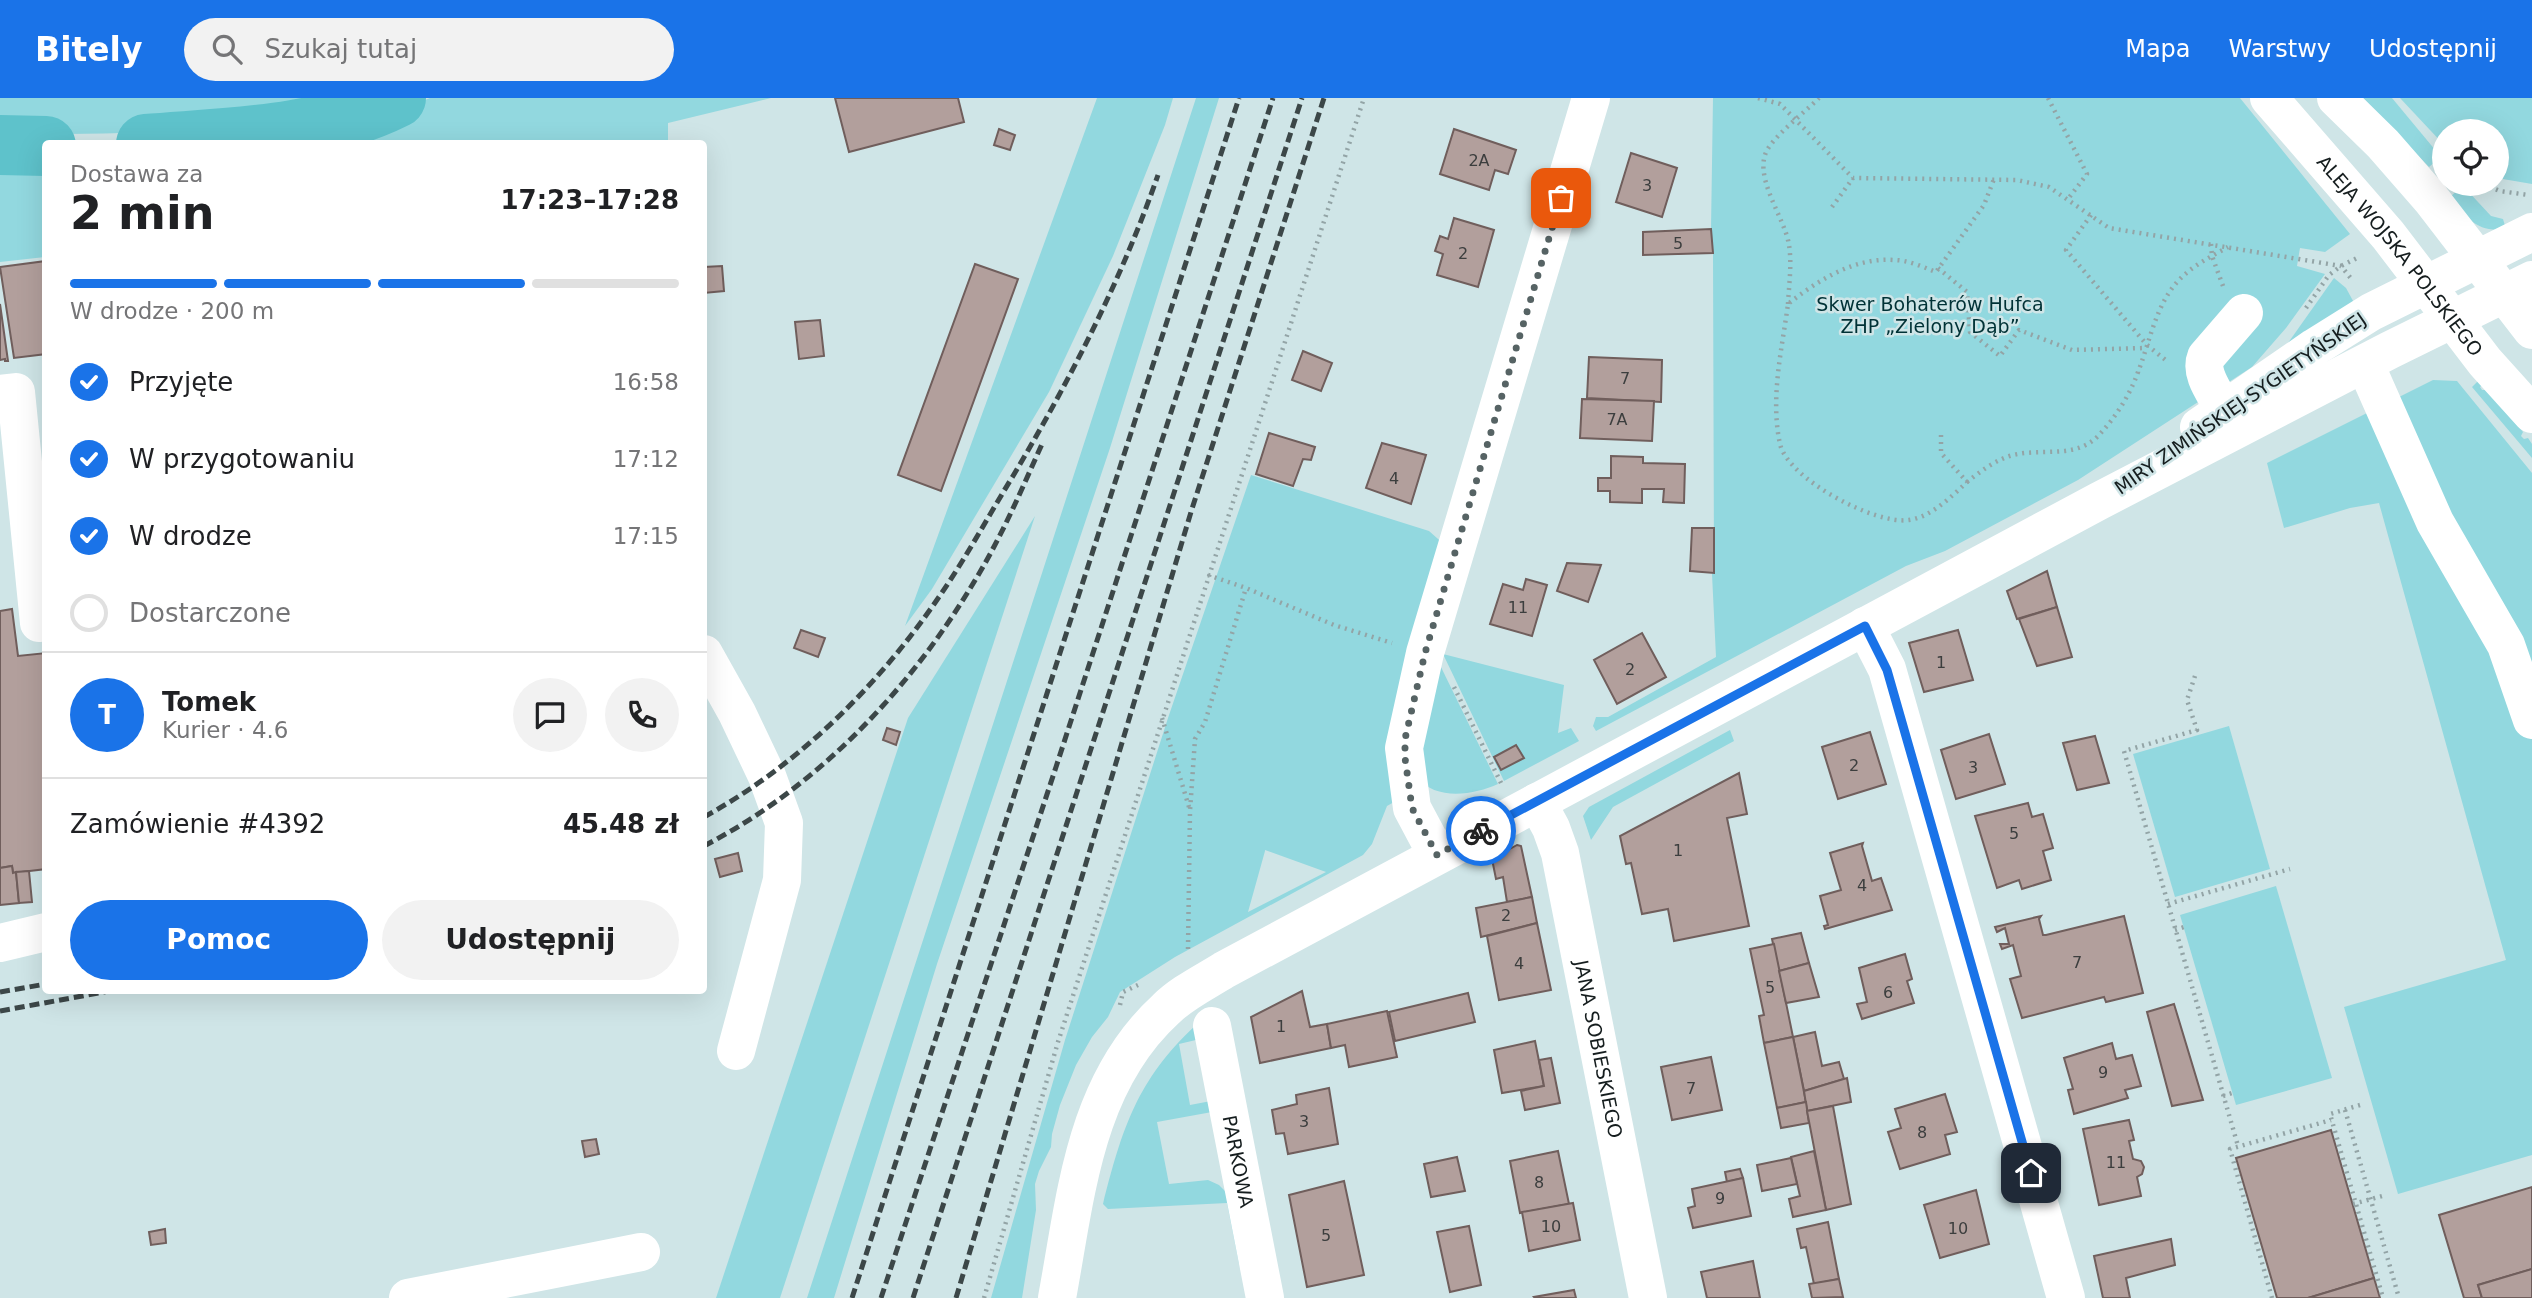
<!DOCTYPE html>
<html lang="pl">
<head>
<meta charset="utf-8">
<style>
  :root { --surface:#fff; --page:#f2f2f2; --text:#202124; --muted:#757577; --line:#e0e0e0; --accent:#1a73e8 }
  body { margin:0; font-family:"DejaVu Sans",sans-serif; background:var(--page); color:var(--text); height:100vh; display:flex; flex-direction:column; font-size:26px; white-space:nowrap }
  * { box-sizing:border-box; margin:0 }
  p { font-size:23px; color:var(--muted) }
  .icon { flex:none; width:38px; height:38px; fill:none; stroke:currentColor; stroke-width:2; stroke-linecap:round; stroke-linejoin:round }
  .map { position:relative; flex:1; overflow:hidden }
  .drawer { position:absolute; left:42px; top:42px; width:665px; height:854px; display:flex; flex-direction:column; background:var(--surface); border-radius:7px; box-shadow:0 7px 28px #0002 }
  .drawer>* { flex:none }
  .buttons { position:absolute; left:2432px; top:21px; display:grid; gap:14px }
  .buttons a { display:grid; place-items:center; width:77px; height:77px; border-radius:50%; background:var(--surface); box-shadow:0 7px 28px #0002; font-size:35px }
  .pin { position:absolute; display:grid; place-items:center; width:60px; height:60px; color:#fff; margin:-30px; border-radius:14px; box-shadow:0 4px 10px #0006 }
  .courier { position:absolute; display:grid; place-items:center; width:70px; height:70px; margin:-35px; border:5px solid #1a73e8; border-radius:50%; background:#fff; color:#222; box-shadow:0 2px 9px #0007 }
  .headline em { font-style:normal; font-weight:700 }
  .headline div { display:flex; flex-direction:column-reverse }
  .headline { display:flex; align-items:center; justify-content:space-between; height:119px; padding:0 28px }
  h1 { font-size:46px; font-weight:700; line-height:52px }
  .bar { display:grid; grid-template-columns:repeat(4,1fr); gap:10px 7px; align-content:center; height:84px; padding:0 28px }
  .bar i { height:9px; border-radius:5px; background:var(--line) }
  .bar .active { background:var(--accent) }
  .bar p { grid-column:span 4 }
  .line { display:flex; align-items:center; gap:18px; padding:0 28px; border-top:2px solid var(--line) }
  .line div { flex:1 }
  .round { display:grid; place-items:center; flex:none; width:74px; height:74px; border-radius:37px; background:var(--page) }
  ol { padding:0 28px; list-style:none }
  li { display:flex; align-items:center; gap:21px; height:77px }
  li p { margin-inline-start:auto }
  li .icon { padding:7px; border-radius:50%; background:var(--accent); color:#fff; stroke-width:4 }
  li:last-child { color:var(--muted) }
  li i { width:38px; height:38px; border:4px solid var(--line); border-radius:50% }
  .button { display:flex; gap:14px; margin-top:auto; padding:14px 28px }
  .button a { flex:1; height:80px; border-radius:42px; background:var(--accent); color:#fff; font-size:28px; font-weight:700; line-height:80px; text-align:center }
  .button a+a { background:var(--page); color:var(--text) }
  header { display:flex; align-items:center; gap:42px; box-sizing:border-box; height:98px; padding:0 35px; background:var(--accent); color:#fff }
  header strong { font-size:33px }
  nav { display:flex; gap:38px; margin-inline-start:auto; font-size:24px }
  .search { width:490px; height:63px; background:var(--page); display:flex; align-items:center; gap:18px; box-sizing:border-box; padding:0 24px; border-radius:38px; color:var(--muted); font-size:26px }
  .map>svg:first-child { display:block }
</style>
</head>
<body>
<header>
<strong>Bitely</strong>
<div class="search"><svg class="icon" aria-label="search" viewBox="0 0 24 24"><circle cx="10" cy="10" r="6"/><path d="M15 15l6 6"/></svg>Szukaj tutaj</div>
<nav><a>Mapa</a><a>Warstwy</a><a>Udostępnij</a></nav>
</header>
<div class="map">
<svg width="2532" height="1200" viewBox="0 0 2532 1200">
  <rect width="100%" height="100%" fill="#cfe5e7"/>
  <!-- green -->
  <g fill="#92d8df" fill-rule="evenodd">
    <path d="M0 0H363C317 18 269 24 221 29 147 36 74 37 0 35Z"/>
    <path d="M430 0H771L668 25V45H294L366 26Z"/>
    <path d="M1097 0H1173L1165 27 1113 158 1049 294 932 491 905 528Z"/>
    <path d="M1196 0H1219L1110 350 937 866 834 1200H807Z"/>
    <path d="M1713 0H2240L2350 136 2325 154 2300 150 2297 168 2325 176 2286 230 2252 269 2078 382 1945 453 1906 468 1596 633 1593 628 1596 619H1608L1716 559 1712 476 1714 474 1713 155 1711 131Z"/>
    <path d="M2363 0H2392L2441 59 2429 69Z"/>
    <path d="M2400 0H2532V86L2497 80V33H2445V48Z"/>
    <path d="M0 60 45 61V159L0 164Z"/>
    <path d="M2465 90 2491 118 2503 121 2506 131C2476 135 2468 120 2450 99L2459 91Z"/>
    <path d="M2334 180 2346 190 2358 212 2288 245Z"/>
    <path d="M2433 282 2457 283 2532 375V1057L2398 1096 2344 909 2506 862 2379 405 2350 410 2284 430 2267 365Z"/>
    <path d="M2479 282 2483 286 2480 289 2482 292H2487L2523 334 2521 338 2524 341 2528 340 2532 346V360L2472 289Z"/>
    <path d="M1251 377 1429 433 1446 448 1394 704 1387 708 1372 746 1363 757 1175 859 1120 894 1108 919 1092 939 1076 967 1060 1007 1052 1036 1051 1049 1039 1073 1035 1086 1036 1112 1022 1200H991L1065 942 1168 620ZM1265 752 1326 774 1248 814 1265 753Z"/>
    <path d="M1035 418 780 1200H716L908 620Z"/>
    <path d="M1443 556 1564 587 1558 635 1571 630 1579 643 1504 683Z"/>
    <path d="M1439 565 1498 686C1474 697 1435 703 1417 679Z"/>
    <path d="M2229 628 2270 771 2175 799 2133 656Z"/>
    <path d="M1730 632 1734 643 1613 709 1591 742 1583 718 1589 709Z"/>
    <path d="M2276 788 2332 980 2236 1007 2180 817Z"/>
    <path d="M1195 928 1200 941 1179 946 1190 1007 1211 1003 1212 1014 1157 1024 1169 1086 1208 1082 1219 1087 1230 1098 1240 1171 1227 1105 1108 1111 1103 1106C1122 1031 1137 982 1195 928Z"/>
  </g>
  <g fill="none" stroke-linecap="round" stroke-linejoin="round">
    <!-- river -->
    <g stroke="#5ec2cb" stroke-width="60">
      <path d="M146 46C231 39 318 39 396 0"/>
      <path d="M0 47 46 48"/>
    </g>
  </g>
  <!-- building -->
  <g fill="#b29f9c" stroke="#705e5c" stroke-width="2">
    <path d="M835 0H958L964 24 849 54Z"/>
    <path d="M999 31 1015 37 1010 52 994 47Z"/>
    <path d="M1454 31 1516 52 1508 76 1495 72 1489 92 1440 76Z"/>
    <path d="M1631 55 1677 70 1662 119 1616 104Z"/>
    <path d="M1454 120 1494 132 1478 189 1437 177 1443 156 1435 153 1440 138 1448 141Z"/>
    <path d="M1711 131 1713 155 1643 157V134Z"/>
    <path d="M46 163V256L14 260 0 169Z"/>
    <path d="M975 166 1018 181 941 393 898 377Z"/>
    <path d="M722 168 724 193 704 195V169Z"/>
    <path d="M0 206 8 263H5V261L0 262Z"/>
    <path d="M820 222 824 258 799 261 795 224Z"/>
    <path d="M1303 253 1332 265 1321 293 1292 282Z"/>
    <path d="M1589 259 1662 262 1661 304 1587 300Z"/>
    <path d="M1582 301 1654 303 1652 343 1580 340Z"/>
    <path d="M1269 335 1315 349 1311 362 1303 361 1293 388 1256 376Z"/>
    <path d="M1382 345 1426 357 1411 406 1366 390Z"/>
    <path d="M1611 358 1643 359V365L1685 366 1684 405 1663 404 1664 391H1642V405L1610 404V393H1598V380H1611Z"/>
    <path d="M1692 430H1714V475L1690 473Z"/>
    <path d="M1567 465 1601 467 1588 504 1557 493Z"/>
    <path d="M2047 473 2057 509 2017 521 2007 493Z"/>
    <path d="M1526 481 1547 487 1532 538 1490 526 1503 486 1523 492Z"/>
    <path d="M2057 509 2072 559 2037 568 2019 521Z"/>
    <path d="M12 511 18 558 46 555V771L13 775 12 768 0 770V513Z"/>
    <path d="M801 532 825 540 818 559 794 550Z"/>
    <path d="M1958 532 1973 582 1924 594 1909 545Z"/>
    <path d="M1642 535 1666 579 1617 606 1594 562Z"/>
    <path d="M887 630 900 634 896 647 883 642Z"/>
    <path d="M1870 634 1886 686 1838 701 1822 649Z"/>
    <path d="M1989 636 2005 686 1956 701 1941 652Z"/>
    <path d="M2095 638 2109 685 2077 692 2063 645Z"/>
    <path d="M1516 647 1524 660 1501 672 1494 659Z"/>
    <path d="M1739 675 1747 716 1727 720 1749 828 1674 843 1668 811 1642 816 1631 765 1626 766 1620 738Z"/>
    <path d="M2028 705 2032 719 2043 716 2053 750 2043 753 2051 782 2022 791 2019 782 1997 790 1975 718Z"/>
    <path d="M1863 745 1862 748 1872 783 1881 780 1892 812 1825 831 1824 828 1828 827 1820 798 1841 792 1830 755Z"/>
    <path d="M1517 747 1521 748 1532 799 1507 804 1503 779 1496 781 1492 761Z"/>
    <path d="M738 755 742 773 720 779 715 761Z"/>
    <path d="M12 768 13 775 16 774 19 805 0 807V770Z"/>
    <path d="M29 773 32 804 19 805 16 774Z"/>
    <path d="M1532 799 1537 825 1481 839 1476 810Z"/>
    <path d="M2041 818 2039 821 2043 837H2046L2124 818 2143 895 2106 904 2104 899 2022 920 2010 881 2021 878 2013 847 2002 851 2000 846H2009L2005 830 1997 834 1995 829Z"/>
    <path d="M1537 825 1551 892 1499 902 1487 838Z"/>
    <path d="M1801 835 1809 865 1779 873 1772 841Z"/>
    <path d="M1774 846 1793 939 1764 945 1759 918 1764 917 1750 851Z"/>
    <path d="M1905 856 1912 881 1907 883 1914 905 1862 921 1857 906 1867 904 1859 870Z"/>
    <path d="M1809 865 1819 899 1786 905 1779 873Z"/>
    <path d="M1302 893 1310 929 1327 926 1331 950 1260 965 1251 919Z"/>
    <path d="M1468 895 1475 924 1395 943 1389 914Z"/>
    <path d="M2174 906 2203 1002 2172 1008 2147 914Z"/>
    <path d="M1387 913 1397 959 1349 969 1345 947 1331 950 1327 926Z"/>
    <path d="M1815 934 1822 968 1839 964 1844 981 1804 993 1793 939Z"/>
    <path d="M1793 939 1806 1004 1777 1010 1764 945Z"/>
    <path d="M1535 943 1544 988 1502 995 1494 952Z"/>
    <path d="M2112 945 2116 961 2132 957 2141 988 2125 992 2128 1000 2074 1016 2068 992 2073 991 2064 960Z"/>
    <path d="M1711 959 1722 1012 1672 1022 1661 969Z"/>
    <path d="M1551 960 1560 1005 1525 1012 1521 993 1544 988 1539 962Z"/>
    <path d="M1847 980 1851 1004 1807 1013 1804 993Z"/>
    <path d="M1329 990 1338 1046 1288 1056 1284 1035 1276 1036 1272 1012 1297 1006 1296 997Z"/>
    <path d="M1945 996 1957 1034 1945 1037 1950 1056 1900 1071 1888 1034 1901 1030 1895 1011Z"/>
    <path d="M1806 1004 1809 1025 1781 1030 1777 1010Z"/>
    <path d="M1833 1008 1851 1106 1826 1112 1807 1013Z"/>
    <path d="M2129 1022 2134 1042 2129 1043 2133 1061 2141 1063 2144 1069 2142 1076 2137 1079 2141 1098 2099 1107 2083 1031Z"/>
    <path d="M2331 1032 2374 1180 2308 1200H2277L2236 1060Z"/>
    <path d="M596 1041 599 1056 585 1059 582 1043Z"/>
    <path d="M1558 1053 1569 1106 1520 1115 1510 1063Z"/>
    <path d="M1814 1053 1826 1112 1793 1119 1789 1101 1800 1098 1791 1059Z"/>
    <path d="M1457 1059 1465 1093 1431 1099 1424 1066Z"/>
    <path d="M1791 1060 1797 1086 1762 1093 1757 1067Z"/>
    <path d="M1740 1071 1743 1080 1727 1084 1725 1074Z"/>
    <path d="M1743 1080 1751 1118 1693 1130 1688 1110 1695 1108 1692 1091Z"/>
    <path d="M1344 1083 1364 1177 1307 1189 1289 1097Z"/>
    <path d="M2532 1089V1171L2478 1187 2482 1200H2464L2439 1117Z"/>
    <path d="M1976 1092 1989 1146 1940 1160 1924 1107Z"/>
    <path d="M1573 1105 1580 1142 1529 1153 1522 1114Z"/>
    <path d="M1828 1124 1839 1181 1814 1186 1806 1149 1801 1150 1797 1131Z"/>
    <path d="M1469 1128 1481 1187 1450 1194 1437 1134Z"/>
    <path d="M165 1131 166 1145 151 1147 149 1134Z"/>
    <path d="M2171 1141 2175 1167 2126 1180 2130 1200H2103L2094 1158Z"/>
    <path d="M1753 1163 1760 1200H1707L1701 1174Z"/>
    <path d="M2532 1171V1200H2482L2478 1187Z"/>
    <path d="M2374 1180 2380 1200H2308Z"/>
    <path d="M1839 1181 1843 1199 1812 1200 1809 1186Z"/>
    <path d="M1574 1192 1576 1200H1535L1534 1199Z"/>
  </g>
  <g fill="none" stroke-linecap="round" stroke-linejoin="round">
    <!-- path -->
    <g stroke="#93a4a6" stroke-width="4.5" stroke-dasharray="2 5" stroke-linecap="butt">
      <path d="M1758 0 1780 6 1853 80 2017 82 2049 89 2109 130 2341 168 2353 183"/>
      <path d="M2048 0 2087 76 2068 101"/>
      <path d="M2483 86 2500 93 2528 97"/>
      <path d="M1832 109 1853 80"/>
      <path d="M2091 117 2066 152 2147 247 2168 264"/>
      <path d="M2211 146 2212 158 2223 188"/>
      <path d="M1938 170 1967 194 1970 234 2000 258 2019 232 2072 252 2146 250"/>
      <path d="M1788 206C1789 186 1792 166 1789 147 1785 119 1750 76 1769 49 1782 31 1803 16 1819 0"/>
      <path d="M2306 210 2329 177 2341 168 2359 159"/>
      <path d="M1941 337V355L1967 384C1951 399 1931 419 1909 422 1875 427 1788 381 1780 346 1770 300 1782 251 1788 206 1817 183 1854 159 1894 162 1908 162 1923 169 1936 174L1984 107 1994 81"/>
      <path d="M1967 384C1981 373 1999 359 2018 356 2045 351 2078 360 2099 337 2115 320 2130 297 2138 274 2151 241 2156 203 2183 178 2196 166 2212 158 2228 149"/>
      <path d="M1208 477 1246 490 1334 527 1392 545"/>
      <path d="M2195 578 2187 602 2197 632 2124 653 2238 1048"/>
      <path d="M1454 589 1501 685"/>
      <path d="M1162 620 1189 709"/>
      <path d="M2168 806 2290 771"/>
      <path d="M2175 832 2184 829"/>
      <path d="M1188 851 1190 713 1195 641 1205 624 1246 490"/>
      <path d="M1120 907 1123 894 1138 887"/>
      <path d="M2223 998 2232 995"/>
      <path d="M2360 1007 2330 1016 2383 1200"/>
      <path d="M2345 1012 2399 1200"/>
      <path d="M2353 1106 2386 1097"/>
      <path d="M984 1200 1058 944 1364 0"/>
      <path d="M2272 1200 2230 1051 2331 1022"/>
    </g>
    <!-- minor -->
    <g stroke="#fff" stroke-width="38">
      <path d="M2365 266 2435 424 2506 547 2532 622"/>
      <path d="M0 296 16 294 39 525"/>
      <path d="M2224 312C2216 296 2199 276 2206 259L2244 215"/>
      <path d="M2199 329 2315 249 2371 214 2532 134"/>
      <path d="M1865 528 1887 571 2066 1200"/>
      <path d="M704 556 737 615 767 678 784 725 782 782 736 953"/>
      <path id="s1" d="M1537 704 1551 730 1560 755 1648 1200"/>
      <path d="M1437 757 1412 710 1404 650 1425 555 1591 0"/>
      <path d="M0 845 46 834"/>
      <path id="s2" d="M1212 928 1265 1200"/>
      <path d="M408 1200 641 1154"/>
      <path d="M1057 1200C1076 1098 1084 986 1166 911 1182 895 1205 884 1224 872L2099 403 2390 252 2532 182"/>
    </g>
    <!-- major -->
    <g stroke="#fff" stroke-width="38">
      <path id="s3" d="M2269 0 2388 137 2485 264 2532 316"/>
      <path d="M2336 0 2383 46 2431 101 2532 232"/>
    </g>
    <!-- rail -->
    <g stroke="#3c4748" stroke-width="5" stroke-dasharray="10 5" stroke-linecap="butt">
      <path d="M704 719C800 666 880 586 941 496 967 458 989 417 1013 378 1070 282 1121 183 1158 77"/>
      <path d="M704 748C817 689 909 593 974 484 1001 440 1021 393 1042 346"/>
      <path d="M0 894 46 886"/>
      <path d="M0 913 115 892"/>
      <path d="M852 1200 1239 0"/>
      <path d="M881 1200 1056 669 1273 0"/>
      <path d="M913 1200 1302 0"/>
      <path d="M956 1200 1191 414 1324 0"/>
    </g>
  </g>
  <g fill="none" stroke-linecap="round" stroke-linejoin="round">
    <!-- done -->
    <path stroke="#566364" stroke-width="7" stroke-dasharray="0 12.6" d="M1481 733 1437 757 1412 710 1405 660V641L1425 555 1561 100"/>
    <!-- route -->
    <path stroke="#1a73e8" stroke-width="9" d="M1481 733 1865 528 1887 572 2031 1075"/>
  </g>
  <g text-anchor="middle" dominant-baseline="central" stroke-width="5" stroke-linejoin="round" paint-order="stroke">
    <!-- number labels -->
    <g font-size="16" fill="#3c3e3e">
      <text x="1479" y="62">2A</text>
      <text x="1647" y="87">3</text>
      <text x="1678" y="145">5</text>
      <text x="1463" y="155">2</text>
      <text x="1625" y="280">7</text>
      <text x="1617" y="321">7A</text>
      <text x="1394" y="380">4</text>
      <text x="1518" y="509">11</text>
      <text x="1941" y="564">1</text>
      <text x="1630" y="571">2</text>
      <text x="1854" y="667">2</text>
      <text x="1973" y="669">3</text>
      <text x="2014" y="735">5</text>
      <text x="1678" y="752">1</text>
      <text x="1862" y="787">4</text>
      <text x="1506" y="817">2</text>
      <text x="2077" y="864">7</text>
      <text x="1519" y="865">4</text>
      <text x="1770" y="889">5</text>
      <text x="1888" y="894">6</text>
      <text x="1281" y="928">1</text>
      <text x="2103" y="974">9</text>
      <text x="1691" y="990">7</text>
      <text x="1304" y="1023">3</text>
      <text x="1922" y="1034">8</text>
      <text x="2116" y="1064">11</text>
      <text x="1539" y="1084">8</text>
      <text x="1720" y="1100">9</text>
      <text x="1551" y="1128">10</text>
      <text x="1958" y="1130">10</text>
      <text x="1326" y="1137">5</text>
    </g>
    <!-- street labels -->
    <g font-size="19" fill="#151d1e" stroke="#cfe5e7">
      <text stroke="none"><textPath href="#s3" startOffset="205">ALEJA WOJSKA POLSKIEGO</textPath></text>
      <text transform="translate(2240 305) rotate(-35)">MIRY ZIMIŃSKIEJ-SYGIETYŃSKIEJ</text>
      <text stroke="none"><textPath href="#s1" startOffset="256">JANA SOBIESKIEGO</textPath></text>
      <text stroke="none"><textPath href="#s2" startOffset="138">PARKOWA</textPath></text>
    </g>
    <!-- park labels -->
    <g font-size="19" fill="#003236" stroke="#cfe5e7">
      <text x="1930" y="206">Skwer Bohaterów Hufca<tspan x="1930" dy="22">ZHP „Zielony Dąb”</tspan></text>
    </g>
  </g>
</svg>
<div class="buttons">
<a><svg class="icon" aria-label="locate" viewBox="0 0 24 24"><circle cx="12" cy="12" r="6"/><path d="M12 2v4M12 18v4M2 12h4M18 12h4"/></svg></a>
</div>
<div class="pin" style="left:1561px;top:100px;background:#ea580c"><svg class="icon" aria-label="bag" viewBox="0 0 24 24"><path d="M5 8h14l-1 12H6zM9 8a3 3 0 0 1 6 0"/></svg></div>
<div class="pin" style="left:2031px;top:1075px;background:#1f2937"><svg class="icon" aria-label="home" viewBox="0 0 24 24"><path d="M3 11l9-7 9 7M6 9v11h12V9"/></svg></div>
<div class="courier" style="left:1481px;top:733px"><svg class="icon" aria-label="bike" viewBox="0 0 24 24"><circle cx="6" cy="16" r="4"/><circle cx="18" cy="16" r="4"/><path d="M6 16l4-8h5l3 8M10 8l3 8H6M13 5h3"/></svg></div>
<section class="drawer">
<div class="headline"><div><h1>2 min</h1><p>Dostawa za</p></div><em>17:23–17:28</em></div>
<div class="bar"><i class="active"></i><i class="active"></i><i class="active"></i><i></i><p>W drodze · 200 m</p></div>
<ol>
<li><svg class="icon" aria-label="check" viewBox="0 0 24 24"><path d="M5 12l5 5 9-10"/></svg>Przyjęte<p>16:58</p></li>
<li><svg class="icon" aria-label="check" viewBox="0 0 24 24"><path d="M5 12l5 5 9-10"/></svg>W przygotowaniu<p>17:12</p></li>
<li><svg class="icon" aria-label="check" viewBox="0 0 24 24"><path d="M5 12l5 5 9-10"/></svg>W drodze<p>17:15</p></li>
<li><i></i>Dostarczone</li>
</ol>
<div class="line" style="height:126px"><b class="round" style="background:var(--accent);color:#fff">T</b><div><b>Tomek</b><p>Kurier · 4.6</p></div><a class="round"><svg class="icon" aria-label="chat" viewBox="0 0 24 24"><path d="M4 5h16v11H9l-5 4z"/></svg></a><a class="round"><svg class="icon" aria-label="phone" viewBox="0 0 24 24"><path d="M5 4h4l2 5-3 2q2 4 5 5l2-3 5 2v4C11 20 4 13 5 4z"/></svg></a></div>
<div class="line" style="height:91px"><div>Zamówienie #4392</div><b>45.48 zł</b></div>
<div class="button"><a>Pomoc</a><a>Udostępnij</a></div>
</section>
</div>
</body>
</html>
